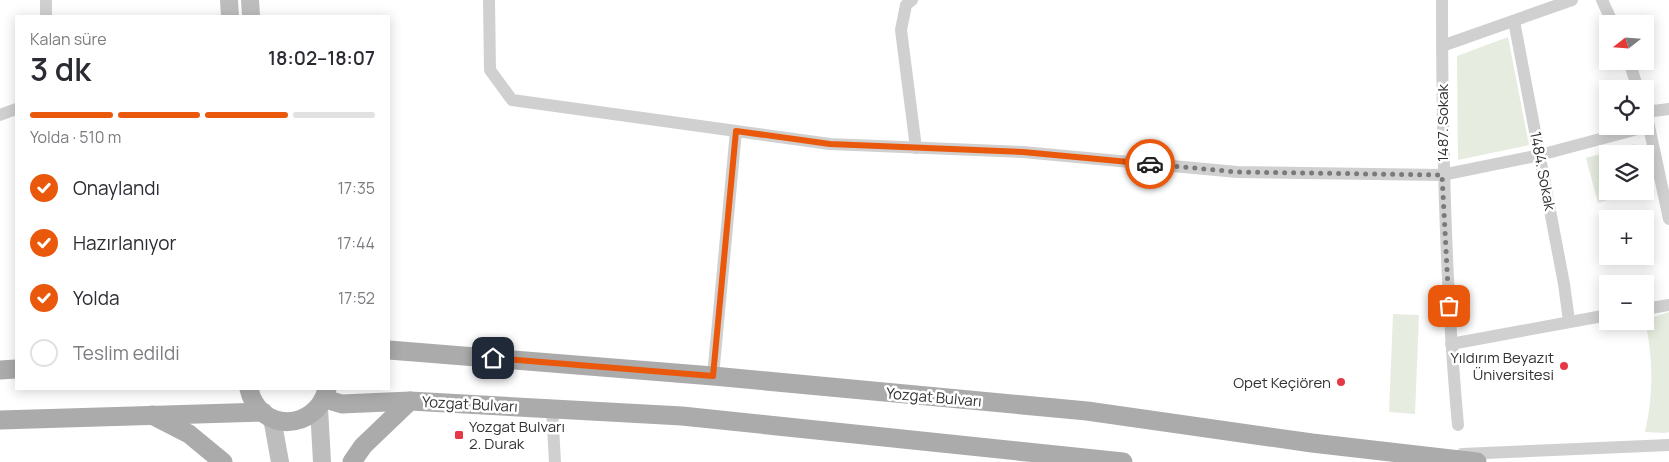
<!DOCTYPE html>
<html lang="tr">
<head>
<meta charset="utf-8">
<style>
  :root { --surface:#fff; --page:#f7f7f7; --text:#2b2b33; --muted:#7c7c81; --line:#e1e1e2; --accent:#ea580c }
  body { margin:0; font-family:Manrope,sans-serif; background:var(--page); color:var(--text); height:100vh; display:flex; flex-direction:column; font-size:19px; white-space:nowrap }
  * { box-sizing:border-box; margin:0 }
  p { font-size:16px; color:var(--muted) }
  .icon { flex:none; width:28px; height:28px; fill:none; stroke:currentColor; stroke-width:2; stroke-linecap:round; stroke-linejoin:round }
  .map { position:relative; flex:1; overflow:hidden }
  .details { position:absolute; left:15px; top:15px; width:375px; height:375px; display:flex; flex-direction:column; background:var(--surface); border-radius:0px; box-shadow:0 2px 12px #0003 }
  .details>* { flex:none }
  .needle { width:32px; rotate:253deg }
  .buttons { position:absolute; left:1599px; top:15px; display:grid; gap:10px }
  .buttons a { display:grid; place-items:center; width:55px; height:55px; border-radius:0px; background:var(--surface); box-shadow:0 2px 12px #0003; font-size:25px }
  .pin { position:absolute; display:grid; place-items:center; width:42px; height:42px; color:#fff; margin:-21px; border-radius:10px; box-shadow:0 2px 8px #0006 }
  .courier { position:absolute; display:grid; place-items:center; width:50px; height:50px; margin:-25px; border:4px solid #ea580c; border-radius:50%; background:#fff; color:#222; box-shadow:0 1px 6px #0007 }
  .overview em { font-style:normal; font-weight:600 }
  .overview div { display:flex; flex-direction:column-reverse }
  .overview { display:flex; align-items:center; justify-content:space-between; height:85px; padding:0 15px }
  h1 { font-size:32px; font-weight:600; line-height:38px }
  .bar { display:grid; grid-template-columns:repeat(4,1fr); gap:8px 5px; align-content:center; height:60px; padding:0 15px }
  .bar i { height:6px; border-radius:4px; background:var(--line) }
  .bar .current { background:var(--accent) }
  .bar p { grid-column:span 4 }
  ol { padding:0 15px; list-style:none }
  li { display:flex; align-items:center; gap:15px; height:55px }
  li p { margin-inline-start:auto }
  li .icon { padding:5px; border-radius:50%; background:var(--accent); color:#fff; stroke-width:4 }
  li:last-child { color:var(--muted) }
  li i { width:28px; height:28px; border:2px solid var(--line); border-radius:50% }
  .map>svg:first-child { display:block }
</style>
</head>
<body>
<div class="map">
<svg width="1669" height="462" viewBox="0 0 1669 462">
  <rect width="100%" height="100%" fill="#fff"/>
  <!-- green -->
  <g fill="#e6ecdf">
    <path d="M1508 37 1529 145 1458 160 1457 56Z"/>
    <path d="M1635 144 1637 154H1608V191H1637L1598 203 1586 158Z"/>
    <path d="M1669 312V432L1665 433 1645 432C1654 393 1653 358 1645 320Z"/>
    <path d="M1393 314 1419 315 1415 414 1389 412Z"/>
  </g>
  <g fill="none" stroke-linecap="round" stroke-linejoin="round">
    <!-- minor -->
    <g stroke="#d0d0d0" stroke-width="12">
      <path d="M46 0V16"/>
      <path d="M489 0 490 70 512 100 830 144 1023 152 1237 172 1442 175 1540 155 1649 126"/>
      <path d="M912 0 906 5 901 30 916 148"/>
      <path d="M1442 0C1442 142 1445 284 1458 425"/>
      <path d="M1602 0 1613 24"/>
      <path d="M1514 21 1564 284 1569 321"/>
      <path d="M1442 46 1572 0"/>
      <path d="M1629 61 1638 89"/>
      <path d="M1645 108 1669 219"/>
      <path d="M1646 112 1669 109"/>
      <path d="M0 115 16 109"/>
      <path d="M1645 309 1669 305"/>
      <path d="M1451 344 1608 315"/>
      <path d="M713 376 736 131"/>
      <path d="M552 409 555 462"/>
      <path d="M1462 454 1669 445"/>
    </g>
    <!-- secondary -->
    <g stroke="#bdbdbd" stroke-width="18">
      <path d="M229 0 230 16"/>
      <path d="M250 0 251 16"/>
      <path d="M319 408 322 462"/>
      <path d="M272 418 280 462"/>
    </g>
    <!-- primary -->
    <g stroke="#ababab" stroke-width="19">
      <path d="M389 350 713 376 1087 411 1312 443 1477 462"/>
      <path d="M0 370 16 369"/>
      <path d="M249 389C259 433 316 432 327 389"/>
      <path d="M325 399 342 404 410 401 682 416 1123 462"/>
      <path d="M152 415 189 434 223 462"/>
      <path d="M0 420 263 412"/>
      <path d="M352 462 363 446 410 401"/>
    </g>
  </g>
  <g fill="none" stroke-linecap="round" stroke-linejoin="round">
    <!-- done -->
    <path stroke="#7a7a7a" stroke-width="5" stroke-dasharray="0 9" d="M1150 164 1237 172 1442 175 1449 306"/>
    <!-- route -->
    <path stroke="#ea580c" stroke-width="6" d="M493 358 713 376 736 131 830 144 1023 152 1150 164"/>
  </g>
  <!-- markers -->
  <g fill="#e63946" stroke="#fff" stroke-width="2">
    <circle cx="1564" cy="366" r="5"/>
    <circle cx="1341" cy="382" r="5"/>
    <rect x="454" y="430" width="10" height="10" rx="2.5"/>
  </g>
  <g text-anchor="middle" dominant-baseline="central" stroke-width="5" stroke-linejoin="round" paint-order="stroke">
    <!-- street labels -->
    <g font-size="15" fill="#333" stroke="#fff">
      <text transform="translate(1442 123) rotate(-90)">1487. Sokak</text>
      <text transform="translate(1543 171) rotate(79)">1484. Sokak</text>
      <text transform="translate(934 397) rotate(5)">Yozgat Bulvarı</text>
      <text transform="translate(470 404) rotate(3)">Yozgat Bulvarı</text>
    </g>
    <!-- poi labels -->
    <g font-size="15" fill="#333" stroke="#fff" text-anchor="end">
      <text x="1554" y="357">Yıldırım Beyazıt<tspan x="1554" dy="17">Üniversitesi</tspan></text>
      <text x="1331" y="382">Opet Keçiören</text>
      <text x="469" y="426" text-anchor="start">Yozgat Bulvarı<tspan x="469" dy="17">2. Durak</tspan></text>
    </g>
  </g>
</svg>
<div class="buttons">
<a><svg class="needle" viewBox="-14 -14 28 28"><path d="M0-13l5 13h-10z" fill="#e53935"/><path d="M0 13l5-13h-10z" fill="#7c7c81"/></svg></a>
<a><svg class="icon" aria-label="locate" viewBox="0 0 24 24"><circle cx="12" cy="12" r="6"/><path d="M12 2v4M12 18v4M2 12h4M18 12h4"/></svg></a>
<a><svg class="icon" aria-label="layers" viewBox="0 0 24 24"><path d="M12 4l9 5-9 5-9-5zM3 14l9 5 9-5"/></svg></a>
<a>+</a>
<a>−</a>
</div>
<div class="pin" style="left:1449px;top:306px;background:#ea580c"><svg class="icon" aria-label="bag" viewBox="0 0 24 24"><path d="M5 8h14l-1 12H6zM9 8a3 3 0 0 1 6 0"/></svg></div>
<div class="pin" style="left:493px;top:358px;background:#1f2937"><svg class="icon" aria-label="home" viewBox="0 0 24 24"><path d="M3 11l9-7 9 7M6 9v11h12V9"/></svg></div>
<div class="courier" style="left:1150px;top:164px"><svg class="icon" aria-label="car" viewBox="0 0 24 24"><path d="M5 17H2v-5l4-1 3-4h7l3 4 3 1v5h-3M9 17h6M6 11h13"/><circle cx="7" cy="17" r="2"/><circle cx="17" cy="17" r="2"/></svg></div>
<section class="details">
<div class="overview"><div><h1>3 dk</h1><p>Kalan süre</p></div><em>18:02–18:07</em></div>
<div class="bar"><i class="current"></i><i class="current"></i><i class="current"></i><i></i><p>Yolda · 510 m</p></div>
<ol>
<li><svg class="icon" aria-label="check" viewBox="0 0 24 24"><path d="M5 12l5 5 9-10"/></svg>Onaylandı<p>17:35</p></li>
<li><svg class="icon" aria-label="check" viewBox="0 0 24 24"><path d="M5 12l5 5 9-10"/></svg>Hazırlanıyor<p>17:44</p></li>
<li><svg class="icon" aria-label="check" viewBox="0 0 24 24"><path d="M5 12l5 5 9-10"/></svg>Yolda<p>17:52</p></li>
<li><i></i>Teslim edildi</li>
</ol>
</section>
</div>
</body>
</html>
